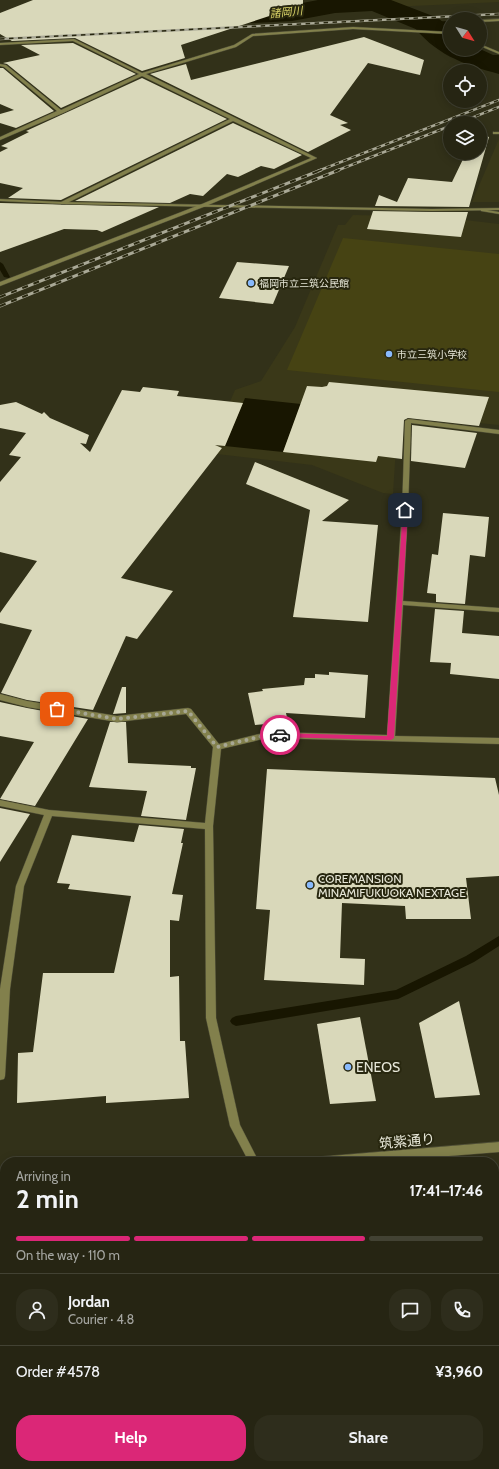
<!DOCTYPE html>
<html lang="en">
<head>
<meta charset="utf-8">
<style>
  :root { --surface:#262513; --page:#2e2d1c; --text:#f1f3f6; --muted:#a4a5a0; --line:#424233; --accent:#db2777 }
  body { margin:0; font-family:Cabin,"Noto Sans JP",sans-serif; background:var(--page); color:var(--text); height:100vh; display:flex; flex-direction:column; font-size:15px; white-space:nowrap }
  * { box-sizing:border-box; margin:0 }
  p { font-size:13px; color:var(--muted) }
  .icon { flex:none; width:22px; height:22px; fill:none; stroke:currentColor; stroke-width:2; stroke-linecap:round; stroke-linejoin:round }
  .map { position:relative; flex:1; overflow:hidden }
  .sheet { position:absolute; left:0px; top:1157px; width:499px; height:312px; display:flex; flex-direction:column; background:var(--surface); border-radius:16px 16px 0 0; box-shadow:0 2px 10px #0003,0 0 0 1px var(--line) }
  .sheet>* { flex:none }
  .needle { width:26px; rotate:127deg }
  .controls { position:absolute; left:443px; top:12px; display:grid; gap:8px }
  .controls a { display:grid; place-items:center; width:44px; height:44px; border-radius:50%; background:var(--surface); box-shadow:0 2px 10px #0003,0 0 0 1px var(--line); font-size:20px }
  .pin { position:absolute; display:grid; place-items:center; width:34px; height:34px; color:#fff; margin:-17px; border-radius:8px; box-shadow:0 2px 6px #0006 }
  .courier { position:absolute; display:grid; place-items:center; width:40px; height:40px; margin:-20px; border:3px solid #db2777; border-radius:50%; background:#fff; color:#222; box-shadow:0 1px 5px #0007 }
  .overview em { font-style:normal; font-weight:700 }
  .overview div { display:flex; flex-direction:column-reverse }
  .overview { display:flex; align-items:center; justify-content:space-between; height:68px; padding:0 16px }
  h1 { font-size:26px; font-weight:700; line-height:30px }
  .bar { display:grid; grid-template-columns:repeat(4,1fr); gap:6px 4px; align-content:center; height:48px; padding:0 16px }
  .bar i { height:5px; border-radius:3px; background:var(--line) }
  .bar .selected { background:var(--accent) }
  .bar p { grid-column:span 4 }
  .line { display:flex; align-items:center; gap:10px; padding:0 16px; border-top:1px solid var(--line) }
  .line div { flex:1 }
  .round { display:grid; place-items:center; flex:none; width:42px; height:42px; border-radius:16px; background:var(--page) }
  .button { display:flex; gap:8px; margin-top:auto; padding:8px 16px }
  .button a { flex:1; height:46px; border-radius:16px; background:var(--accent); color:#fff; font-size:16px; font-weight:700; line-height:46px; text-align:center }
  .button a+a { background:var(--page); color:var(--text) }
  .map>svg:first-child { display:block }
</style>
</head>
<body>
<div class="map">
<svg width="499" height="1469" viewBox="0 0 499 1469">
  <rect width="100%" height="100%" fill="#323119"/>
  <!-- built -->
  <g fill="#3a3818">
    <path d="M389 0H499V2L390 7Z"/>
    <path d="M499 139V202H472Z"/>
    <path d="M353 215 440 217 499 224V425L398 415 393 494 383 493 312 465 208 453 235 390 261 381 295 327 338 225H345Z"/>
  </g>
  <!-- green -->
  <path fill="#464313" d="M343 238 499 254V392L287 370Z"/>
  <!-- water -->
  <g fill="#181601">
    <path d="M448 21 450 24V49H480L493 55H499V74C462 64 434 54 411 23Z"/>
    <path d="M245 398 301 404 283 452 225 446Z"/>
  </g>
  <g fill="none" stroke-linecap="round" stroke-linejoin="round">
    <!-- stream -->
    <g fill="#181601" fill-rule="evenodd">
      <path d="M367 0H373L377 3 373 4Z"/>
      <path d="M0 262 3 264 10 277 9 278 4 277 0 270Z"/>
      <path d="M499 936V946L474 962 398 999 236 1026 232 1024 230 1021 232 1018 236 1016 396 990 466 956Z"/>
    </g>
    <!-- river -->
    <path fill="#181601" fill-rule="evenodd" d="M318 0H391L438 18 450 28V49H456L450 51 440 48 418 30 372 11 335 13 292 21 194 26 184 24 180 18 184 12 194 10 292 5Z"/>
  </g>
  <!-- building -->
  <g fill="#d9d8ba">
    <path d="M33 0H303V5L181 45 185 58 142 71 75 38 12 41 0 34V13Z"/>
    <path d="M364 37 424 60 420 75 368 63 330 115 348 123 340 125 351 130 308 152 150 74 186 64 191 80Z"/>
    <path d="M73 43 136 74 61 108 7 64 3 63 40 55 21 45Z"/>
    <path d="M0 68H3L54 111 16 128 0 123V114L14 110 0 104Z"/>
    <path d="M142 78 227 119 61 200 8 198 23 188 0 183V152L8 148 1 146 29 132 26 131Z"/>
    <path d="M233 123 302 155 274 169 261 166 238 177 227 174 203 196 190 194 170 203 75 201Z"/>
    <path d="M480 134 489 137 469 207 375 206 379 195 397 202 408 178 452 182 466 153H480Z"/>
    <path d="M0 203H1L159 207 102 232 97 230 64 229 0 252Z"/>
    <path d="M373 211 432 212H468L461 237 367 229Z"/>
    <path d="M237 262 289 266 273 304 219 298Z"/>
    <path d="M329 382 489 397 479 426 408 418 404 420 402 459 378 456 376 462 283 452 307 386 322 387 327 386Z"/>
    <path d="M143 387 179 391 177 396 243 403 225 446 215 445 222 448 121 578 173 591 137 639 126 636 93 710 27 700 1 693 32 630 0 623V613L37 561 0 552V482L21 457 9 455 26 433 0 428V405L16 402 42 414 44 412 50 418 89 435 86 444 80 443 90 452 122 390 140 392Z"/>
    <path d="M412 425 477 433 465 468 411 461Z"/>
    <path d="M255 462 349 500 322 521 378 525 368 622 293 617 310 510 246 484Z"/>
    <path d="M443 513 489 517 485 557 470 555 465 604 436 602V594L427 593 432 554 438 555Z"/>
    <path d="M435 609 464 611 462 633 499 636V679L450 674 451 663 430 662Z"/>
    <path d="M329 672 368 675 365 718 286 713 288 722 255 725 248 693 263 691 262 689 304 685 305 678H315V674L329 675Z"/>
    <path d="M122 687H126V713L113 714Z"/>
    <path d="M0 702 27 708 88 719 35 806 0 799 34 742 0 736Z"/>
    <path d="M110 722H126L128 763 191 766V768H196L186 820 141 816 147 791 89 787Z"/>
    <path d="M267 769 495 778 499 795V876L466 878 471 919H406L405 906 342 903 340 958 365 959 364 985 264 980 270 910 256 909Z"/>
    <path d="M0 808 30 814 0 862Z"/>
    <path d="M139 825 184 829 181 843H183L172 894 183 895 179 921 170 920V977L179 976 180 1041H185L189 1098 106 1103V1096L17 1103 18 1053 33 1052 43 973H114L131 896 68 889 70 884 57 883 72 835 134 842Z"/>
    <path d="M459 1001 480 1095 435 1098 419 1023Z"/>
    <path d="M360 1017 376 1101 330 1104 317 1024Z"/>
  </g>
  <g fill="none" stroke-linecap="round" stroke-linejoin="round">
    <!-- minor casing -->
    <g stroke="#4f4e37" stroke-width="1">
      <g id="minor">
        <path d="M499 19V21L480 22V20Z"/>
        <path d="M353 27 450 32V34L353 29 253 36 236 47 146 74 317 158 206 206 0 286V282L202 204 311 158 233 121 65 204H61V202L230 119 142 76 63 113 0 140V137L57 111 4 67 0 66V64L6 65 61 110 139 74 73 41 0 45V43L74 39 142 73 234 45 252 34Z"/>
        <path d="M480 44 499 52V54L480 46Z"/>
        <path d="M495 132H499V134H493V132Z"/>
        <path d="M481 209 499 212V214L481 211Z"/>
        <path d="M408 419 499 430V434L411 423 408 510 403 601 499 608V612L403 605 395 736 499 738V744L267 738 221 749 213 826 216 1018 240 1125 259 1162H249L230 1126 206 1018 205 829 52 816 24 886 10 989 5 1076 4 1079 0 1080V989L16 886 44 815 0 806V800L49 810 205 823 213 747 186 714 117 722 27 707 0 700V694L27 701 117 716 188 708 191 709 219 744 267 732 387 735 402 510 405 421Z"/>
        <path d="M499 1416V1428L494 1429V1417Z"/>
        <rect x="82" y="1464" width="12" height="5"/>
        <path d="M361 1464H373L374 1469H362Z"/>
      </g>
    </g>
    <!-- tertiary casing -->
    <g stroke="#4f4e37" stroke-width="1">
      <g id="tertiary">
        <path d="M0 199 63 202 432 209 499 208V210L432 211 63 204 0 201Z"/>
        <path d="M499 1142V1152L374 1162H313L314 1159 318 1157Z"/>
        <path d="M5 1183V1193L0 1194V1184Z"/>
      </g>
    </g>
    <!-- minor -->
    <use href="#minor" fill="#82804c" fill-rule="evenodd"/>
    <!-- tertiary -->
    <use href="#tertiary" fill="#82804c" fill-rule="evenodd"/>
    <!-- rail-far1 casing -->
    <g stroke="#a9a896" stroke-width="2.5">
      <g id="rail-far1">
        <path d="M0 39 499 14"/>
        <path d="M459 123 499 107"/>
        <path d="M318 171 499 100"/>
        <path d="M336 171 450 126"/>
      </g>
    </g>
    <!-- rail casing -->
    <g stroke="#a9a896" stroke-width="3">
      <g id="rail">
        <path d="M0 297 321 170"/>
        <path d="M0 306 339 170"/>
      </g>
    </g>
    <!-- rail-far1 -->
    <use href="#rail-far1" stroke="#28270f" stroke-width="1.5" stroke-dasharray="4.5" stroke-linecap="butt"/>
    <!-- rail -->
    <use href="#rail" stroke="#28270f" stroke-width="2" stroke-dasharray="6" stroke-linecap="butt"/>
  </g>
  <!-- route -->
  <path fill="#db2777" d="M403 509 408 510 394 738 391 740 278 737 277 735 280 733 387 736Z"/>
  <g fill="none" stroke-linecap="round" stroke-linejoin="round">
    <!-- done -->
    <path stroke="#a7a794" stroke-width="4" stroke-dasharray="0 7.2" d="M57 709 117 719 188 711 217 747 267 735H280"/>
  </g>
  <!-- markers -->
  <g fill="#89bafc" stroke="#28270f" stroke-width="1.5">
    <circle cx="251" cy="283" r="4"/>
    <circle cx="389" cy="354" r="4"/>
    <circle cx="310" cy="885" r="4"/>
    <circle cx="348" cy="1067" r="4"/>
  </g>
  <g text-anchor="middle" dominant-baseline="central" stroke-width="4" stroke-linejoin="round" paint-order="stroke">
    <!-- far-poi labels -->
    <g font-size="10" fill="#e6e6d7" stroke="#28270f" text-anchor="start">
      <text x="259" y="283">福岡市立三筑公民館</text>
      <text x="397" y="354">市立三筑小学校</text>
    </g>
    <!-- far-water labels -->
    <g font-size="11" font-style="italic" fill="#dbd568" stroke="#28270f">
      <text transform="translate(286 12) rotate(-6)">諸岡川</text>
    </g>
    <!-- poi labels -->
    <g font-size="12" fill="#e6e6d7" stroke="#28270f" text-anchor="start">
      <text x="318" y="878">COREMANSION<tspan x="318" dy="14">MINAMIFUKUOKA NEXTAGE</tspan></text>
    </g>
    <!-- near-poi labels -->
    <g font-size="14" fill="#e6e6d7" stroke="#28270f" text-anchor="start">
      <text x="356" y="1067">ENEOS</text>
    </g>
    <!-- near-street labels -->
    <g font-size="14" fill="#e6e6d7" stroke="#28270f">
      <text transform="translate(407 1141) rotate(-5)">筑紫通り</text>
    </g>
  </g>
</svg>
<div class="controls">
<a><svg class="needle" viewBox="-14 -14 28 28"><path d="M0-13l5 13h-10z" fill="#e53935"/><path d="M0 13l5-13h-10z" fill="#a4a5a0"/></svg></a>
<a><svg class="icon" aria-label="locate" viewBox="0 0 24 24"><circle cx="12" cy="12" r="6"/><path d="M12 2v4M12 18v4M2 12h4M18 12h4"/></svg></a>
<a><svg class="icon" aria-label="layers" viewBox="0 0 24 24"><path d="M12 4l9 5-9 5-9-5zM3 14l9 5 9-5"/></svg></a>
</div>
<div class="pin" style="left:57px;top:709px;background:#ea580c"><svg class="icon" aria-label="bag" viewBox="0 0 24 24"><path d="M5 8h14l-1 12H6zM9 8a3 3 0 0 1 6 0"/></svg></div>
<div class="pin" style="left:405px;top:510px;background:#1f2937"><svg class="icon" aria-label="home" viewBox="0 0 24 24"><path d="M3 11l9-7 9 7M6 9v11h12V9"/></svg></div>
<div class="courier" style="left:280px;top:735px"><svg class="icon" aria-label="car" viewBox="0 0 24 24"><path d="M5 17H2v-5l4-1 3-4h7l3 4 3 1v5h-3M9 17h6M6 11h13"/><circle cx="7" cy="17" r="2"/><circle cx="17" cy="17" r="2"/></svg></div>
<section class="sheet">
<div class="overview"><div><h1>2 min</h1><p>Arriving in</p></div><em>17:41–17:46</em></div>
<div class="bar"><i class="selected"></i><i class="selected"></i><i class="selected"></i><i></i><p>On the way · 110 m</p></div>
<div class="line" style="height:72px"><a class="round"><svg class="icon" aria-label="person" viewBox="0 0 24 24"><circle cx="12" cy="8" r="4"/><path d="M4 21q1-7 8-7t8 7"/></svg></a><div><b>Jordan</b><p>Courier · 4.8</p></div><a class="round"><svg class="icon" aria-label="chat" viewBox="0 0 24 24"><path d="M4 5h16v11H9l-5 4z"/></svg></a><a class="round"><svg class="icon" aria-label="phone" viewBox="0 0 24 24"><path d="M5 4h4l2 5-3 2q2 4 5 5l2-3 5 2v4C11 20 4 13 5 4z"/></svg></a></div>
<div class="line" style="height:52px"><div>Order #4578</div><b>¥3,960</b></div>
<div class="button"><a>Help</a><a>Share</a></div>
</section>
</div>
</body>
</html>
